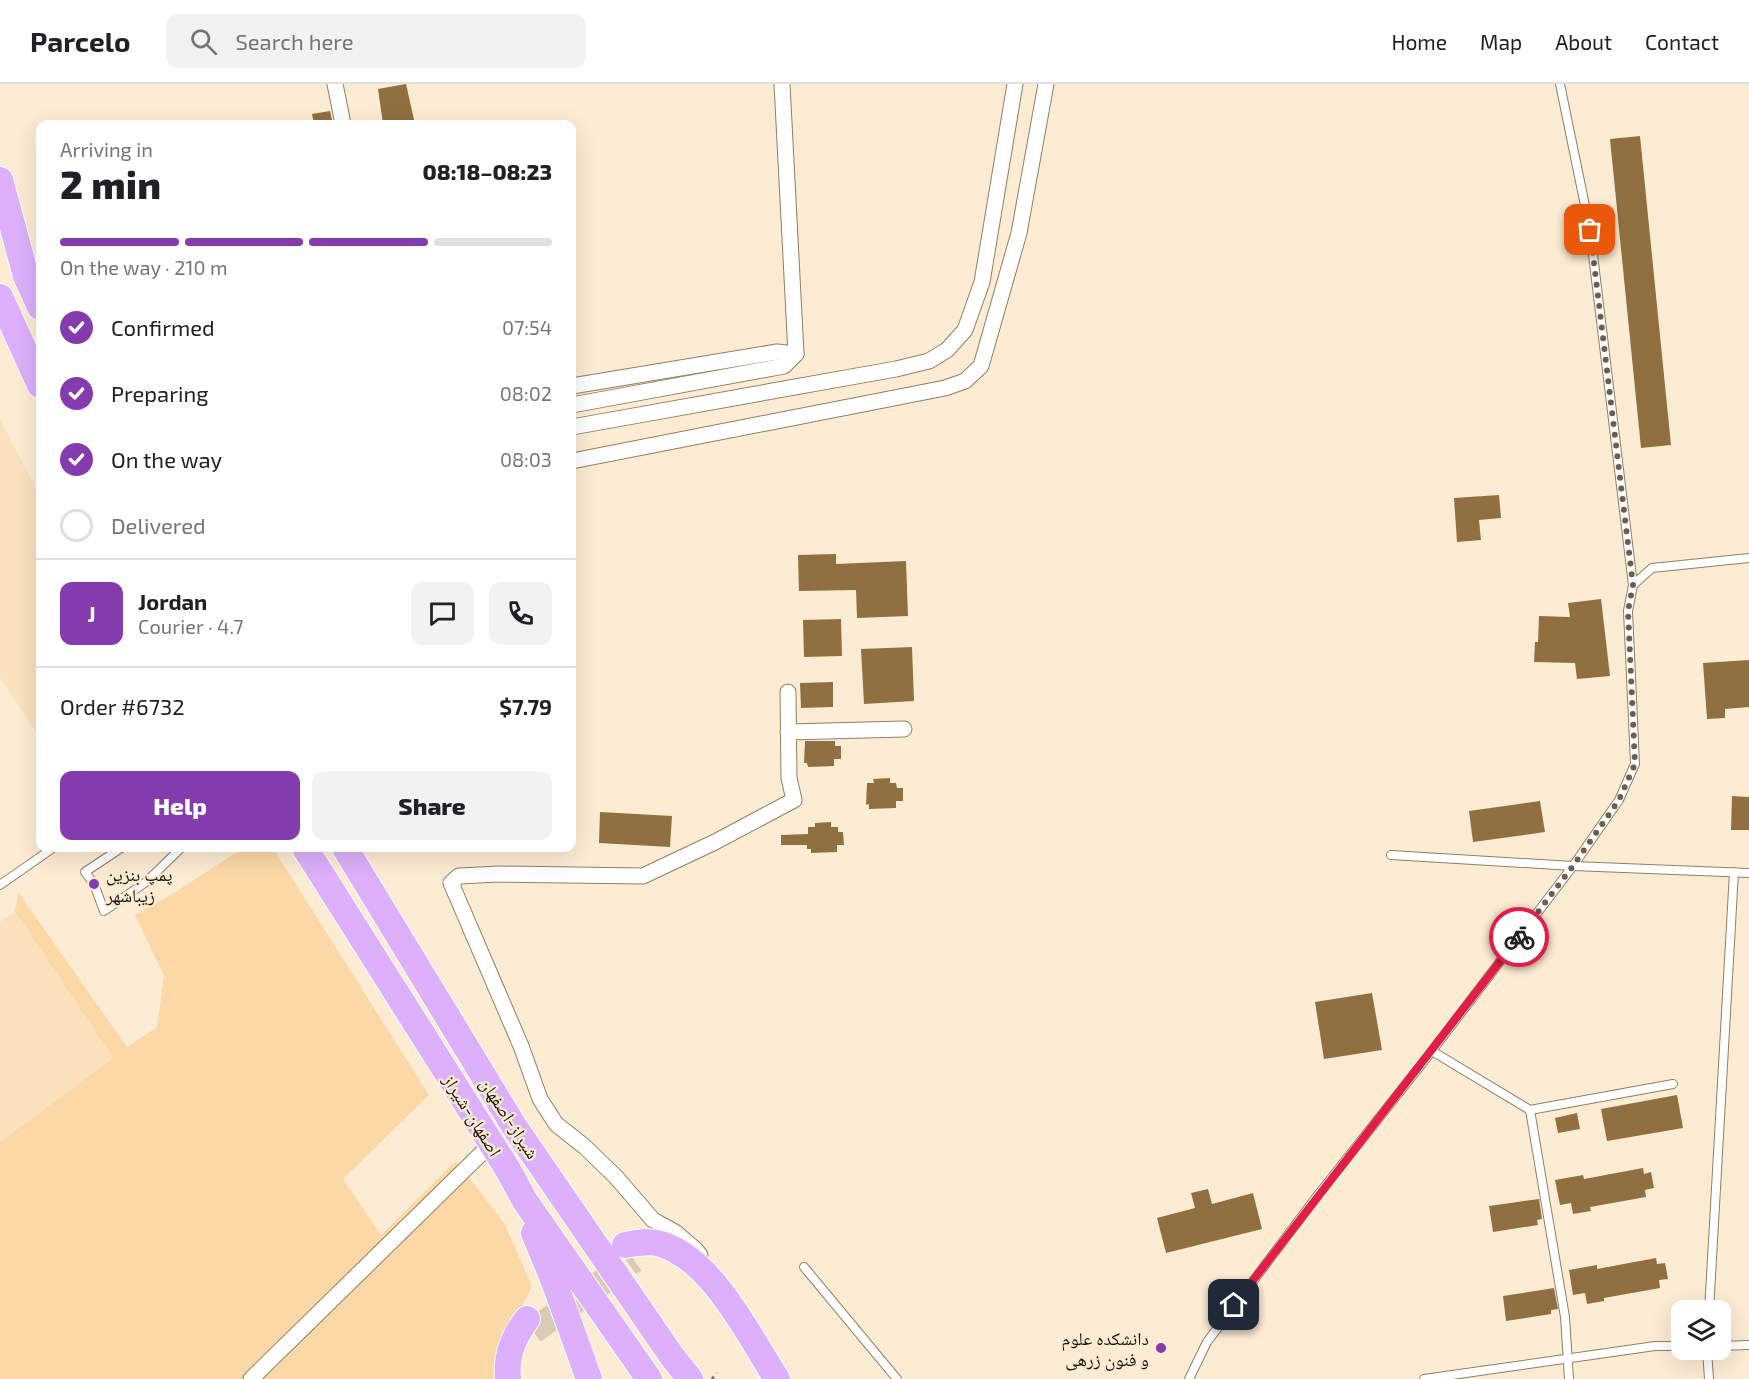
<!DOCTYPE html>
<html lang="en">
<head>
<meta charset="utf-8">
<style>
  :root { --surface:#fff; --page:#f2f2f2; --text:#202124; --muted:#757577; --line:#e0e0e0; --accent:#843bad }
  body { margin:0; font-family:"Exo 2","Noto Naskh Arabic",sans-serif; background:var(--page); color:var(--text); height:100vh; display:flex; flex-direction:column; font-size:22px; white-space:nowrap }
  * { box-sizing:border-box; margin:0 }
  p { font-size:20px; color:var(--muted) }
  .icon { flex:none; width:33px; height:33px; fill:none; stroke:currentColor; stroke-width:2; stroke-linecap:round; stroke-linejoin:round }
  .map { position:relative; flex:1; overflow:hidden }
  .panel { position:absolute; left:36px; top:36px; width:540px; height:732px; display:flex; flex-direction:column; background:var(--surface); border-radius:12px; box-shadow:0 6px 24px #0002 }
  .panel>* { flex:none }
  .fabs { position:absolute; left:1671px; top:1216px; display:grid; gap:12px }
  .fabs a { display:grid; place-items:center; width:60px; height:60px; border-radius:12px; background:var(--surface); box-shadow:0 6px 24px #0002; font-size:30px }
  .pin { position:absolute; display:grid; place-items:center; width:51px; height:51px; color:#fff; margin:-26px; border-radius:12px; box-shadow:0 3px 9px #0006 }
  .courier { position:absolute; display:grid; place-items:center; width:60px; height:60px; margin:-30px; border:4px solid #e11d48; border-radius:50%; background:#fff; color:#222; box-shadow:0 2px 8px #0007 }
  .summary em { font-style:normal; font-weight:800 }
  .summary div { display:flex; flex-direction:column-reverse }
  .summary { display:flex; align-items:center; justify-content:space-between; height:102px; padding:0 24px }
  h1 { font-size:39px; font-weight:800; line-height:45px }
  .bar { display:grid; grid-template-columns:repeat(4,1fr); gap:9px 6px; align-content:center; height:72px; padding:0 24px }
  .bar i { height:8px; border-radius:4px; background:var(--line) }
  .bar .current { background:var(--accent) }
  .bar p { grid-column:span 4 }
  .line { display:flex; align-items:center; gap:15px; padding:0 24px; border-top:2px solid var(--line) }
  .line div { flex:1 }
  .round { display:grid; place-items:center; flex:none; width:63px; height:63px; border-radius:12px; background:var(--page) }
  ol { padding:0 24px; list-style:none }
  li { display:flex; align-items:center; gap:18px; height:66px }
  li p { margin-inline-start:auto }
  li .icon { padding:6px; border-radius:50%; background:var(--accent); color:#fff; stroke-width:4 }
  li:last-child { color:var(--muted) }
  li i { width:33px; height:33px; border:3px solid var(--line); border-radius:50% }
  .action { display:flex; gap:12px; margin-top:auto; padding:12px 24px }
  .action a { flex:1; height:69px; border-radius:12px; background:var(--accent); color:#fff; font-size:24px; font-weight:800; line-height:69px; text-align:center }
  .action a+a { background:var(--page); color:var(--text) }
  header { display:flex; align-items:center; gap:36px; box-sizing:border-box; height:84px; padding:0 30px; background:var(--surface); border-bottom:2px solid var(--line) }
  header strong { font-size:28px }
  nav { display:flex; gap:33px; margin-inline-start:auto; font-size:21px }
  .search { width:420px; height:54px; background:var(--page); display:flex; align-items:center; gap:15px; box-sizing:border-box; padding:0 21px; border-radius:12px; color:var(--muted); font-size:22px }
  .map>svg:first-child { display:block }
</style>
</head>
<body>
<header>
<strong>Parcelo</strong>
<div class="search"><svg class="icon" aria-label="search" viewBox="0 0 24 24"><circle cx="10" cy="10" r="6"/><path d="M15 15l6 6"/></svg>Search here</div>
<nav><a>Home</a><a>Map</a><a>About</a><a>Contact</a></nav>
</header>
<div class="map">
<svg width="1749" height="1295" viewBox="0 0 1749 1295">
  <rect width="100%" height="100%" fill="#fdecd4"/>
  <!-- built -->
  <g fill="#fbe1bc">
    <path d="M0 336 40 412V654L0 594Z"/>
    <path d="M15 827 113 974 0 1058V838Z"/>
  </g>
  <!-- green -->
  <path fill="#fcd8a7" d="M243 764H273L429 1011 343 1095 381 1151 456 1077 505 1140 532 1203 503 1257 499 1295H0V1058L113 974 15 827 18 808 127 963 157 943 164 892 135 831 177 807Z"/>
  <!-- building -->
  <g fill="#907041">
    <path d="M406 0 415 40H383L378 5Z"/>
    <path d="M330 27 333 40H314L312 30Z"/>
    <path d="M1640 52 1671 361 1641 364 1610 55Z"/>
    <path d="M1499 411 1501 434 1479 436 1481 456 1457 458 1454 414Z"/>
    <path d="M836 470V480L906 477 908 532 857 534 856 506 799 507 798 471Z"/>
    <path d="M1601 515 1610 592 1577 595 1575 579 1534 578 1535 558H1538L1539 532 1570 533 1568 519Z"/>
    <path d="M841 535 842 572 804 573 803 536Z"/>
    <path d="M912 563 914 617 864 620 861 565Z"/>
    <path d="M1749 576V623L1725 625V634L1707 635 1703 579Z"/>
    <path d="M833 598V623L801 624 800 599Z"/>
    <path d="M805 657H835V662H841V675H834V682L808 683 807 679H804Z"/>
    <path d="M890 694V699H896L897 704H903V717H896V724L869 725V720L866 721 867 699H874L873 695Z"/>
    <path d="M1732 712 1749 713V746H1731Z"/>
    <path d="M1540 717 1545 748 1473 758 1469 727Z"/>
    <path d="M600 728 672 732 670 763 599 759Z"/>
    <path d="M831 738V743H838V748H843L844 761H837V768L811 769V765H807V761H781V751L808 750V743H815V739Z"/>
    <path d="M1372 909 1382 966 1324 975 1315 918Z"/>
    <path d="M1677 1011 1683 1044 1607 1057 1601 1025Z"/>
    <path d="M1577 1029 1580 1045 1558 1049 1555 1034Z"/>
    <path d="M1643 1084 1644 1090 1651 1088 1654 1104 1645 1106 1646 1113 1590 1123 1591 1127 1573 1130 1571 1119 1560 1121 1555 1096 1583 1091 1584 1095Z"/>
    <path d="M1208 1105 1212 1120 1253 1109 1262 1145 1166 1169 1157 1134 1195 1124 1191 1109Z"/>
    <path d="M1539 1115 1542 1135 1537 1136 1538 1141 1493 1148 1489 1122Z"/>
    <path d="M1656 1174 1657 1180 1665 1179 1668 1195 1659 1196 1660 1204 1604 1214V1217L1587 1220 1585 1209 1573 1211 1569 1186 1597 1181V1185Z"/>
    <path d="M1554 1204 1558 1225 1551 1226V1230L1506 1237 1503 1212Z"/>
  </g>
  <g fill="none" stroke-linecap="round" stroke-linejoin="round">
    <!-- trunk-tunnel -->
    <path stroke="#dbcbb5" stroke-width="26" stroke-dasharray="26 13" stroke-linecap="butt" d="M533 1247 634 1176"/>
    <!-- service casing -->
    <g stroke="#917e63" stroke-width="10">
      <g id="service">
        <path d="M1560 0 1590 146 1633 501"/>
        <path d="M121 764 85 788 94 800 104 827 146 798 181 764"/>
        <path d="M1391 771 1573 782 1749 789"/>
        <path d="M0 801 53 764"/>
        <path d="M1432 967 1530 1026 1565 1233 1569 1295"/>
        <path d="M1530 1026 1673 1000"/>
        <path d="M804 1183 897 1295"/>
        <path d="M1709 1227 1734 788"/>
        <path d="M1720 1262 1749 1261"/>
        <path d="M1707 1266 1709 1295"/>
        <path d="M1189 1295 1207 1258 1318 1111 1428 972 1573 782 1619 716 1635 680 1628 527 1633 501 1652 484 1749 474"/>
        <path d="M1424 1295 1655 1262H1682"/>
      </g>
    </g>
    <!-- minor casing -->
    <g stroke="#917e63" stroke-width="17">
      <g id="minor">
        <path d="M335 0 343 40"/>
        <path d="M572 302 777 268 796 270"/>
        <path d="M572 321 784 282 796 270 782 0"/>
        <path d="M572 343 896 285 929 277 947 266 965 246 982 198 1015 0"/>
        <path d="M572 377 945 304 965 297 981 282 1019 149 1046 0"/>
        <path d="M788 648 904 645"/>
        <path d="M700 1171 695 1165 675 1148 653 1136 616 1093 585 1063 556 1040 540 1015 521 962 451 799 459 792 499 790 643 792 715 758 794 716 789 694 788 608"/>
        <path d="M251 1295 491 1060"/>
      </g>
    </g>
    <!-- trunk casing -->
    <g stroke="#fff" stroke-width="28">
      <g id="trunk">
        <path d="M0 96 26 192 40 223"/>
        <path d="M0 213 40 301"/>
        <path d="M305 764 507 1084 525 1117 649 1295"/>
        <path d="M345 764 514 1042 671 1271 690 1295"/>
        <path d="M534 1149 555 1200 589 1295"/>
        <path d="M625 1161C637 1159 649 1156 661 1160 713 1176 749 1252 777 1295"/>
        <path d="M508 1295C506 1270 513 1254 527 1235"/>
      </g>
    </g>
    <!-- path -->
    <path stroke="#817565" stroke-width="3" stroke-dasharray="3 4.5" stroke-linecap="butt" d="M712 1295 717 1289"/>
    <!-- service -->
    <use href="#service" stroke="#fff" stroke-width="8"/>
    <!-- minor -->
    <use href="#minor" stroke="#fff" stroke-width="15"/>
    <!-- trunk -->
    <use href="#trunk" stroke="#dcb0fa" stroke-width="26"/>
  </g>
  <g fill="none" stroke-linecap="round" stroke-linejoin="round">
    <!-- done -->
    <path stroke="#695e4f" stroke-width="6" stroke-dasharray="0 10.8" d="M1519 853 1573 782 1619 716 1635 680 1628 527 1633 501 1590 146"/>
    <!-- route -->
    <path stroke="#e11d48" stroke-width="8" d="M1234 1221 1519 853"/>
  </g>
  <!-- markers -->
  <g fill="#843bad" stroke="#fdecd4" stroke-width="2">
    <circle cx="94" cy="800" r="6"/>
    <circle cx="1161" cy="1264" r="6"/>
  </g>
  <g text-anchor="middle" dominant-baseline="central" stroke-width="4.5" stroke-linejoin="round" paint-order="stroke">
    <!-- poi labels -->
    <g font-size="18" fill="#191208" stroke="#fdecd4" text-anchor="start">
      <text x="106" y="790">پمپ بنزین<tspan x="106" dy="21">زیباشهر</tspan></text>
      <text x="1149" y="1254" text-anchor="end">دانشکده علوم<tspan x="1149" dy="21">و فنون زرهی</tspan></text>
    </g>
    <!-- street labels -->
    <g font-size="18" fill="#191208" stroke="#fdecd4">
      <text transform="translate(473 1031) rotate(58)">اصفهان-شیراز</text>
      <text transform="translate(510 1034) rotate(57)">شیراز-اصفهان</text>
    </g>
  </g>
</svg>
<div class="fabs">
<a><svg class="icon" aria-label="layers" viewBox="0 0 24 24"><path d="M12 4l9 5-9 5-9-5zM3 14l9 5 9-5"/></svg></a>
</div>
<div class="pin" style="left:1590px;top:146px;background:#ea580c"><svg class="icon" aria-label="bag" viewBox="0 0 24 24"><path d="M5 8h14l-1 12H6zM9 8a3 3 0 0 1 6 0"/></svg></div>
<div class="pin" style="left:1234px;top:1221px;background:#1f2937"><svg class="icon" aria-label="home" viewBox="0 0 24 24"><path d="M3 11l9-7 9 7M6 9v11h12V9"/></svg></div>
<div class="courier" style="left:1519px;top:853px"><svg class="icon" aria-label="bike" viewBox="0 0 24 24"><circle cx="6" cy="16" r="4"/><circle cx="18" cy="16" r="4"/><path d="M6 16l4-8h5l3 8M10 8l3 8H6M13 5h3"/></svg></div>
<section class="panel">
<div class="summary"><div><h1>2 min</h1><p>Arriving in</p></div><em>08:18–08:23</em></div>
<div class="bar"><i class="current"></i><i class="current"></i><i class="current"></i><i></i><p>On the way · 210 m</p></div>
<ol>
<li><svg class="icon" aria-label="check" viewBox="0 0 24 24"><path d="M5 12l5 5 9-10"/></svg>Confirmed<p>07:54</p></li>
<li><svg class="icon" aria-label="check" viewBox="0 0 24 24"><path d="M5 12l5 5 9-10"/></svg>Preparing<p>08:02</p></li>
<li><svg class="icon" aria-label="check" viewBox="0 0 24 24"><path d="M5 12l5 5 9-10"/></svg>On the way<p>08:03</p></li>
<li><i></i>Delivered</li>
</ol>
<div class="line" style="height:108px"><b class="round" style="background:var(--accent);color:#fff">J</b><div><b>Jordan</b><p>Courier · 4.7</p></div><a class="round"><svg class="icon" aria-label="chat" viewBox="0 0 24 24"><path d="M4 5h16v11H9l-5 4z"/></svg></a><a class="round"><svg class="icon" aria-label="phone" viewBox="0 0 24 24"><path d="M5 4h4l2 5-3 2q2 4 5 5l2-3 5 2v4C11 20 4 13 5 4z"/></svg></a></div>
<div class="line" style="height:78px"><div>Order #6732</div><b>$7.79</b></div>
<div class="action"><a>Help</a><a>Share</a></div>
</section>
</div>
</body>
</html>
